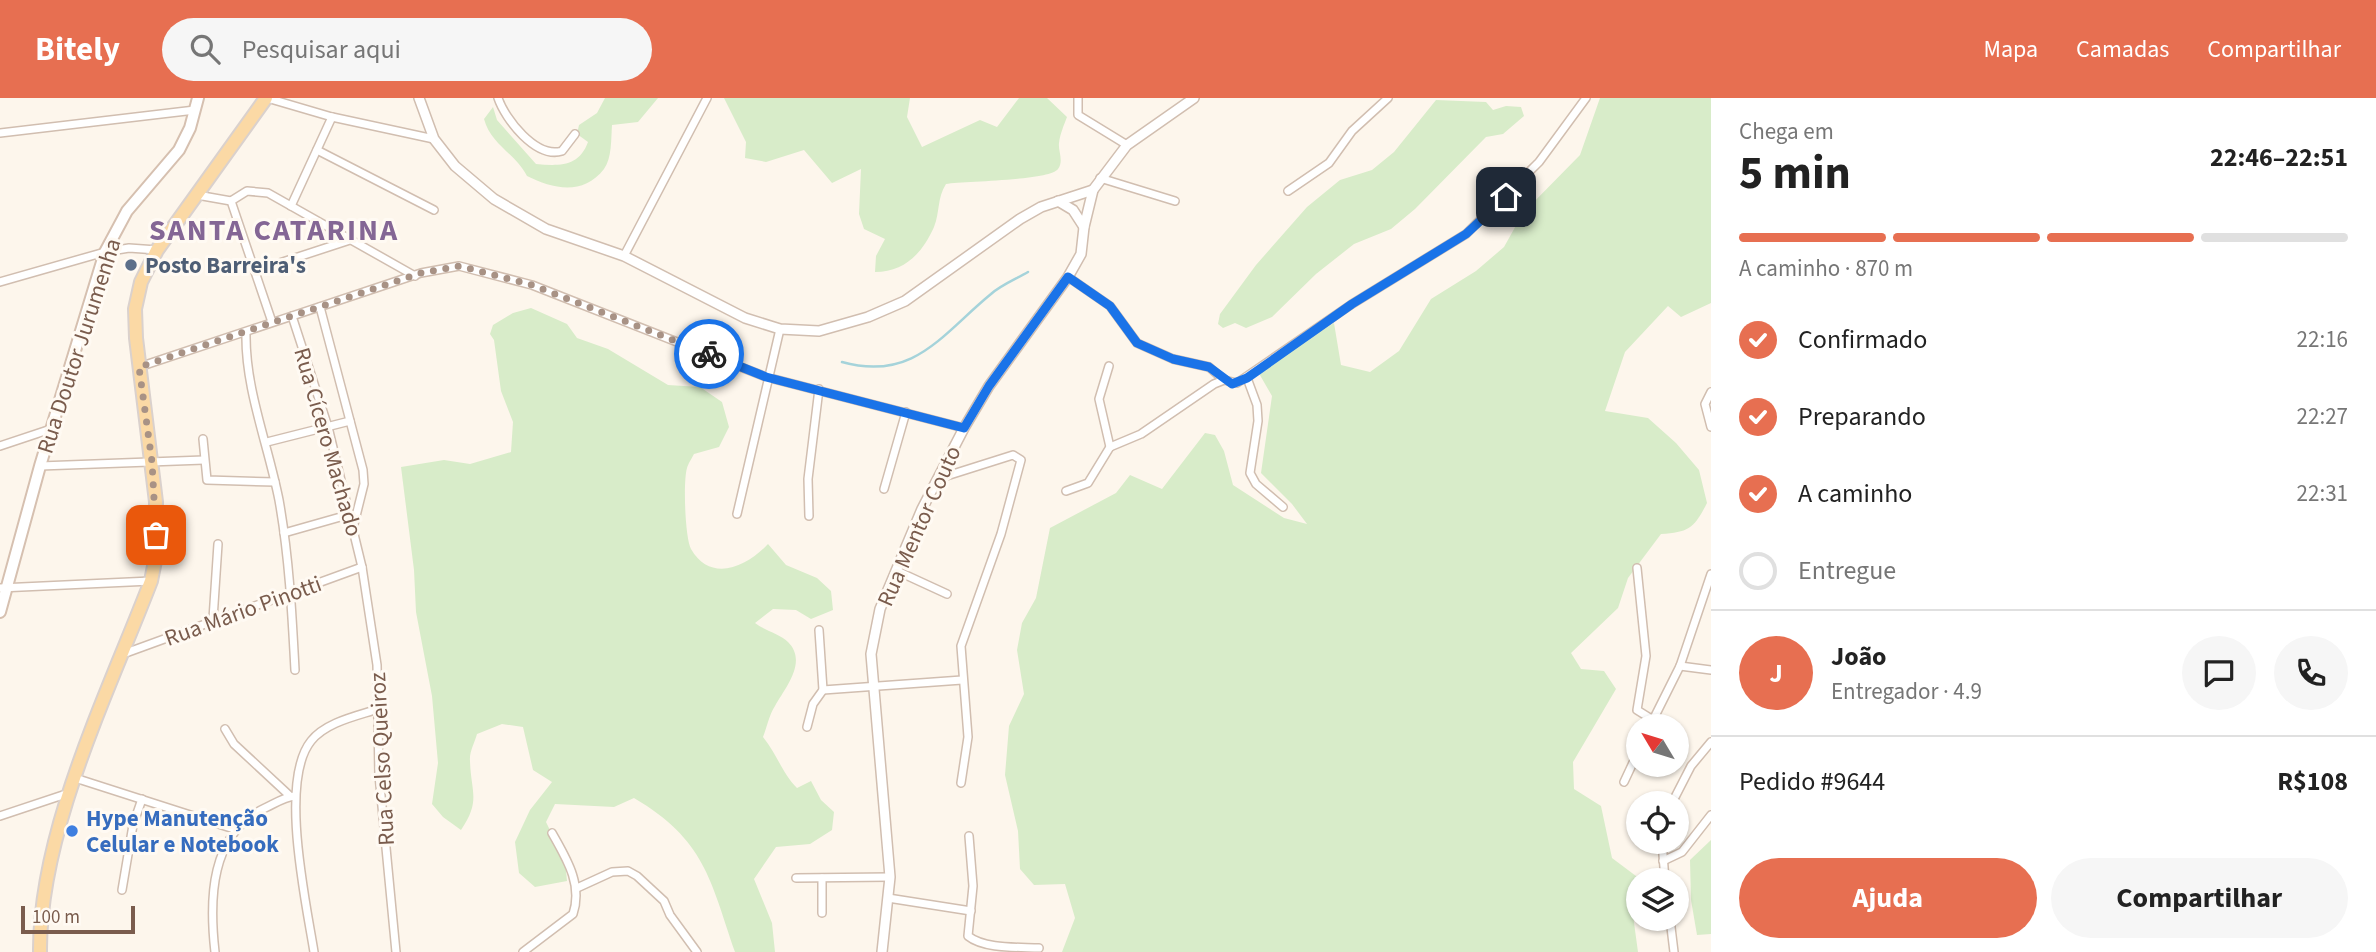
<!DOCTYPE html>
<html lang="pt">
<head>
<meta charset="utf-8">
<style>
  :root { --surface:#fff; --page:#f6f6f6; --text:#222; --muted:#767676; --line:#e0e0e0; --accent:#e76f51 }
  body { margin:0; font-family:"Source Sans 3",sans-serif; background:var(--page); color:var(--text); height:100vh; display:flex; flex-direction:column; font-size:26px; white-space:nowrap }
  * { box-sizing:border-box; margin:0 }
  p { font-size:23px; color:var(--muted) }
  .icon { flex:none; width:38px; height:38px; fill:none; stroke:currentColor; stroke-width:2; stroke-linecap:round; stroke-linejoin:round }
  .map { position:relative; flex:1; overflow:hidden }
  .panel { display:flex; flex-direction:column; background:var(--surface); width:665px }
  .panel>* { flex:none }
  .needle { width:46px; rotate:308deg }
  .controls { position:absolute; left:1626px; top:616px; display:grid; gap:14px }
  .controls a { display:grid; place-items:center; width:63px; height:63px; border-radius:50%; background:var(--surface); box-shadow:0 2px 5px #0004; font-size:35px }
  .scale { position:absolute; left:21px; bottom:18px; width:114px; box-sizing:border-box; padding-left:7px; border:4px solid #7a5c4d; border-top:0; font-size:19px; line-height:24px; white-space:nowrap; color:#7a5c4d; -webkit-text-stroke:5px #fffaf3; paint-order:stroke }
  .pin { position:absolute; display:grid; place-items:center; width:60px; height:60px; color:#fff; margin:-30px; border-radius:14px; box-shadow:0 4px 10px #0006 }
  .courier { position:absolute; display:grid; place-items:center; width:70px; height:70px; margin:-35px; border:5px solid #1a73e8; border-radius:50%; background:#fff; color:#222; box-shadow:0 2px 9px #0007 }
  .overview em { font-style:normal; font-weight:700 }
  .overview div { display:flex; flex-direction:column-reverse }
  .overview { display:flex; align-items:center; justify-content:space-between; height:119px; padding:0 28px }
  h1 { font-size:46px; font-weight:700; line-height:52px }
  .bar { display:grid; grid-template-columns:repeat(4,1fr); gap:10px 7px; align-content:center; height:84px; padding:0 28px }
  .bar i { height:9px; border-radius:5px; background:var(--line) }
  .bar .on { background:var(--accent) }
  .bar p { grid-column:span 4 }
  .line { display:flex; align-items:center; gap:18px; padding:0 28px; border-top:2px solid var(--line) }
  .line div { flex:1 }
  .round { display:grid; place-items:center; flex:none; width:74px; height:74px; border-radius:37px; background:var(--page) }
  ol { padding:0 28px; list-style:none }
  li { display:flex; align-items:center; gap:21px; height:77px }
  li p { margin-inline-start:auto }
  li .icon { padding:7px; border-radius:50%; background:var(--accent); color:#fff; stroke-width:4 }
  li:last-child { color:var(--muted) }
  li i { width:38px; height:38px; border:4px solid var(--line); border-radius:50% }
  .primary-button { display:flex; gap:14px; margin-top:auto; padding:14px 28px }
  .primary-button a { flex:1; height:80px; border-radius:42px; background:var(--accent); color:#fff; font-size:28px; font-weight:700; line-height:80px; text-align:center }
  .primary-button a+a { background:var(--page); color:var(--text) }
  header { display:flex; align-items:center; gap:42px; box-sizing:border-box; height:98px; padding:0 35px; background:var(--accent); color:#fff }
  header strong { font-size:33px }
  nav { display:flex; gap:38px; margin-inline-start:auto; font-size:24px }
  .search { width:490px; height:63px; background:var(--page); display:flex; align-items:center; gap:18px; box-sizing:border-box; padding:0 24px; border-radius:38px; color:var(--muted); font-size:26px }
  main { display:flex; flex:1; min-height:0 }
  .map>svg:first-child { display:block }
</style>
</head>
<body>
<header>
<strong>Bitely</strong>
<div class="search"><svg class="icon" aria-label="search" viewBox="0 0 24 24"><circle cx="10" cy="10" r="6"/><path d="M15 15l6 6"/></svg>Pesquisar aqui</div>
<nav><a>Mapa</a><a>Camadas</a><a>Compartilhar</a></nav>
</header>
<main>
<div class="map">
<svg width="1711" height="854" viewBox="0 0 1711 854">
  <rect width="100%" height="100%" fill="#fdf6ec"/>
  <!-- green -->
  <g fill="#d8ecc9">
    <path d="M605 0H658L638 24 612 27C611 41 612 60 604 71 583 98 553 91 527 78 515 55 491 47 484 21L493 9 497 22 536 66C559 68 579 69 588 44L577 36 579 27 597 15Z"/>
    <path d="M724 0H910L907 19 922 49 980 22 997 29 1019 0H1047L1067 19C1064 27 1060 36 1059 45 1058 53 1064 63 1058 71 1049 83 964 83 946 86 937 100 940 114 934 129 922 156 904 174 875 174L876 158 885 141 864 131 859 116 861 71 832 85 804 52 766 64 745 60 746 44Z"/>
    <path d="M1600 0H1711V205L1681 219 1668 208 1625 254 1605 313 1648 320 1676 345 1699 372 1707 405C1694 430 1690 434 1661 436L1628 480 1618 510 1571 555 1581 571 1604 573 1616 591 1573 664 1574 691 1601 708 1612 760 1640 781 1632 810 1638 854H1062L1075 820 1065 786 1034 787 1020 771 1018 733 1005 677 1009 628 1024 596 1017 552 1022 525 1036 500 1050 430 1116 395 1130 377 1162 391 1205 335 1215 337 1224 353 1233 387 1284 420 1307 426 1292 406 1261 375 1272 298 1257 272 1334 225 1341 267 1370 274 1399 253 1431 201 1476 173 1504 149 1523 115 1580 57Z"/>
    <path d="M1436 2 1486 4 1493 12 1506 8 1521 9 1524 18 1503 36 1486 39 1415 111 1391 131 1354 146 1316 176 1272 219 1246 230 1235 225 1223 230 1218 226 1220 216 1256 167 1307 109 1340 82 1372 72 1394 54Z"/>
    <path d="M531 210 567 226 577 240 608 251 668 287 700 289 722 304 729 329 719 349 694 356C692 360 688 366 687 370 683 383 685 440 691 451 711 486 748 468 768 446L786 467 817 480 831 493 833 512 811 521 796 512 773 511 755 525C765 533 780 536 788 544 808 564 785 590 775 608 769 617 767 629 763 639 777 656 782 675 797 690L811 683 821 702 834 714 832 732 810 746 776 749 754 781 772 825 775 854H735C710 781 705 742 634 700L614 709 555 706 546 724 565 763 567 783 535 789 519 775 515 744 530 712 552 684 533 672 523 629 502 626 477 636C475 644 469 654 470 663 471 695 481 702 461 732L443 719 432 706 438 665 432 598 416 514 414 472 401 369 444 362 470 366 511 354 513 324 501 293 494 242 490 236 493 227 513 215Z"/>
    <path d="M1711 742V836L1697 837 1691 802 1690 762Z"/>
  </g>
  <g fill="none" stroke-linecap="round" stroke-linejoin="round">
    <!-- stream -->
    <path stroke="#a5d3da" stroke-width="2.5" d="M842 264C914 284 942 236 991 196 1001 187 1016 181 1028 174"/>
    <!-- minor casing -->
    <g stroke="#d1beb0" stroke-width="10">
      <g id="minor">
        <path d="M267 0 332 19 434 41"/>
        <path d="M498 0C505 21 536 61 562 53L575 36"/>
        <path d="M1078 0V17L1127 47"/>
        <path d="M0 35 195 12"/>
        <path d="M317 52 434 112"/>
        <path d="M1100 80 1175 103"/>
        <path d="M1288 93 1329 65 1352 33 1388 0"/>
        <path d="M197 97 231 103 272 224"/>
        <path d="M231 103 247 93 268 95 415 178"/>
        <path d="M291 108 332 19"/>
        <path d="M624 158 707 0"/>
        <path d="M255 173 350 142"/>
        <path d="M1068 179 1110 208 1137 245 1173 261 1209 269 1224 282 1237 285 1352 206 1466 136 1539 64 1586 0"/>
        <path d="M0 184 105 154 129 150 157 152"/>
        <path d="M320 209 363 372 364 386 354 426"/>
        <path d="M292 218 328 329 362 469 377 567 379 677 396 854"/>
        <path d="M246 235C245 291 268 346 279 402 289 458 292 515 295 572"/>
        <path d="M1109 268 1099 301 1110 349"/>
        <path d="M139 269 421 175 459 168 532 187 766 279 964 330"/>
        <path d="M1247 280 1257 307 1258 323 1250 375 1256 386 1283 409"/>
        <path d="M1711 294 1705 306 1711 329"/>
        <path d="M203 341 207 382 275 384"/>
        <path d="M267 344 350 323"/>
        <path d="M0 348 51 331"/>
        <path d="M40 368 204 362"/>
        <path d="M937 381 1013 357 1021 362 1001 436 961 548 968 639 961 685"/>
        <path d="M884 391 906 314"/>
        <path d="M1066 393 1088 385 1110 349 1141 336 1214 286 1224 282"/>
        <path d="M737 416 780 231"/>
        <path d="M809 418 808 381 819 291"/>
        <path d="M284 435 351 416"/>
        <path d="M1637 470 1646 558 1637 612 1653 622"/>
        <path d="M897 473 947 496"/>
        <path d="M0 490 151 483"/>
        <path d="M213 521 218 446"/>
        <path d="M123 556 362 469"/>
        <path d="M1680 568 1711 572"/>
        <path d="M823 592 962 582"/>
        <path d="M1650 628 1680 568 1711 476"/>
        <path d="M807 629 813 606 823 592 819 532"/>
        <path d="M225 631 234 646 290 698"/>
        <path d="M75 680 234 731"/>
        <path d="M1624 684 1638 654"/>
        <path d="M1672 705 1691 668 1711 644"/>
        <path d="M0 718 69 695"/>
        <path d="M969 738 973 788 968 838C984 851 1018 849 1039 850"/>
        <path d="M1662 744 1665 782"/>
        <path d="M1663 763 1682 754 1711 717"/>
        <path d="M796 780 890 779"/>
        <path d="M822 780V815"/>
        <path d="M577 790 612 774 628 773 637 778 664 803 670 817 697 854"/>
        <path d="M122 792 133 727 142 701"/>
        <path d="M888 800 971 813"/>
        <path d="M1670 821 1674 854"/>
        <path d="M215 854C209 801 210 736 265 710 274 706 284 699 295 698"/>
        <path d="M314 854C306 804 279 683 311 643 326 624 357 618 378 611"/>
        <path d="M523 854 573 816C583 786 566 760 552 735"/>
      </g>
    </g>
    <!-- tertiary casing -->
    <g stroke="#d1beb0" stroke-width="12">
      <g id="tertiary">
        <path d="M419 0 434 41 455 68 494 101 546 131 624 158 745 220 780 231 819 233 868 219 905 203 1020 121 1041 109 1093 92"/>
        <path d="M1058 103 1073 112 1084 129"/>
        <path d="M882 854 890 779 871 556 880 511 922 411 964 330 989 288 1068 179 1081 156 1084 129 1093 92 1127 47 1194 0"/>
      </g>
    </g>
    <!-- secondary casing -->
    <g stroke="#d6c0b0" stroke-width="14">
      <path id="secondary" d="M0 514 40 368 105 154 127 113 179 52 190 30 198 0"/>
    </g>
    <!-- primary casing -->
    <g stroke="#dad1cd" stroke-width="16">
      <path id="primary" d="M40 854C39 734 108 595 151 483L155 463 156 404 136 240 135 211 141 184 157 152 266 0"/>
    </g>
    <!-- minor -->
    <use href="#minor" stroke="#fff" stroke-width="7"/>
    <!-- tertiary -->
    <use href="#tertiary" stroke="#fff" stroke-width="9"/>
    <!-- secondary -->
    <use href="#secondary" stroke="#fff" stroke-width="10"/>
    <!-- primary -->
    <use href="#primary" stroke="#fbd9a5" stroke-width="12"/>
  </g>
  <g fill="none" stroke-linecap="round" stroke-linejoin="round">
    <!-- done -->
    <path stroke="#a89285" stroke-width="7" stroke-dasharray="0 12.6" d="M156 437 152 364 139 269 421 175 460 168 532 187 709 256"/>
    <!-- route -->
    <path stroke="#1a73e8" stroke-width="9" d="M709 256 766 279 964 330 989 288 1068 179 1110 208 1137 245 1173 261 1209 269 1232 286 1247 280 1352 206 1466 136 1506 99"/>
  </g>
  <!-- markers -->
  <circle fill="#5c6f8a" stroke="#fffaf3" stroke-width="2.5" cx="131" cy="167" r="7"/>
  <circle fill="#3f7fe0" stroke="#fffaf3" stroke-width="2.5" cx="72" cy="733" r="7"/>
  <g text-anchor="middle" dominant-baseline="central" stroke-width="6" stroke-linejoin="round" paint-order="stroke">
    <!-- service labels -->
    <g font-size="23" font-weight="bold" fill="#4e5e75" stroke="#fffaf3" text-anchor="start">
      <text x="145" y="167">Posto Barreira's</text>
    </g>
    <!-- street labels -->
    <g font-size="23" fill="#7a5c4d" stroke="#fffaf3">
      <text transform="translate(79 248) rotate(-72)">Rua Doutor Jurumenha</text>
      <text transform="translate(328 344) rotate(74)">Rua Cícero Machado</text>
      <text transform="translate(919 428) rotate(-66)">Rua Mentor Couto</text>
      <text transform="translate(243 513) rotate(-20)">Rua Mário Pinotti</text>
      <text transform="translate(382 661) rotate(-93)">Rua Celso Queiroz</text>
    </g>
    <!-- shop labels -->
    <g font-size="23" font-weight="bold" fill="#366cbe" stroke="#fffaf3" text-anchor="start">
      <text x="86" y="720">Hype Manutenção<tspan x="86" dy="26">Celular e Notebook</tspan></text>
    </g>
    <!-- district labels -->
    <g font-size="30" font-weight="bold" letter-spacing="2" fill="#846695" stroke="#fffaf3">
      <text x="274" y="132">SANTA CATARINA</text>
    </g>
  </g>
</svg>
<div class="controls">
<a><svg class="needle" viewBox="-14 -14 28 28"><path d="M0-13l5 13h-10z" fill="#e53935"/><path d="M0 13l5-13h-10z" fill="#767676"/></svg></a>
<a><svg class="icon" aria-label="locate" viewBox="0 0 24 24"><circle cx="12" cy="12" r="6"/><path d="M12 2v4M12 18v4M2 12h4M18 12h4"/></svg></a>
<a><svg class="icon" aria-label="layers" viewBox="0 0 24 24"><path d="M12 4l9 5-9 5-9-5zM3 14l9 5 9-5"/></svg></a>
</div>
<div class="scale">100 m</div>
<div class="pin" style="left:156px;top:437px;background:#ea580c"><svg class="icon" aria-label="bag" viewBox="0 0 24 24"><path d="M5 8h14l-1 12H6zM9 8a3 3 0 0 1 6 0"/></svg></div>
<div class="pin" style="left:1506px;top:99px;background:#1f2937"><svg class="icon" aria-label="home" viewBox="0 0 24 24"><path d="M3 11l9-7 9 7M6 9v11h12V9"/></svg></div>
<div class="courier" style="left:709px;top:256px"><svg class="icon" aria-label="bike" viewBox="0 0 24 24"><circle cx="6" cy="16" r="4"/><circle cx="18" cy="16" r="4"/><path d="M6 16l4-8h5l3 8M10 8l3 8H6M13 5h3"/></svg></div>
</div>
<section class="panel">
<div class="overview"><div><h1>5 min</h1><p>Chega em</p></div><em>22:46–22:51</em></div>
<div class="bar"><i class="on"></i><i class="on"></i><i class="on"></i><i></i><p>A caminho · 870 m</p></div>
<ol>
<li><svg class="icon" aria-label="check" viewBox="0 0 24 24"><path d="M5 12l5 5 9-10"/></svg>Confirmado<p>22:16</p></li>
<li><svg class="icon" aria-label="check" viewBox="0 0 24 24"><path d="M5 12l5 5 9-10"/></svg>Preparando<p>22:27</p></li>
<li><svg class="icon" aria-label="check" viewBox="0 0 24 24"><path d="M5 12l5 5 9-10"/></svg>A caminho<p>22:31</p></li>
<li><i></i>Entregue</li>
</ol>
<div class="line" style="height:126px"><b class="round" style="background:var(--accent);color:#fff">J</b><div><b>João</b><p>Entregador · 4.9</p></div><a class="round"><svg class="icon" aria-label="chat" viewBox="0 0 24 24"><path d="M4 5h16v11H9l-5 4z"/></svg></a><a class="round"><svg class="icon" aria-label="phone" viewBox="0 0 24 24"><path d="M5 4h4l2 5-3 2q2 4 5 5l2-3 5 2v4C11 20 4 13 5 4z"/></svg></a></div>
<div class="line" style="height:91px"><div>Pedido #9644</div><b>R$108</b></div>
<div class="primary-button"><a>Ajuda</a><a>Compartilhar</a></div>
</section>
</main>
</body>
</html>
